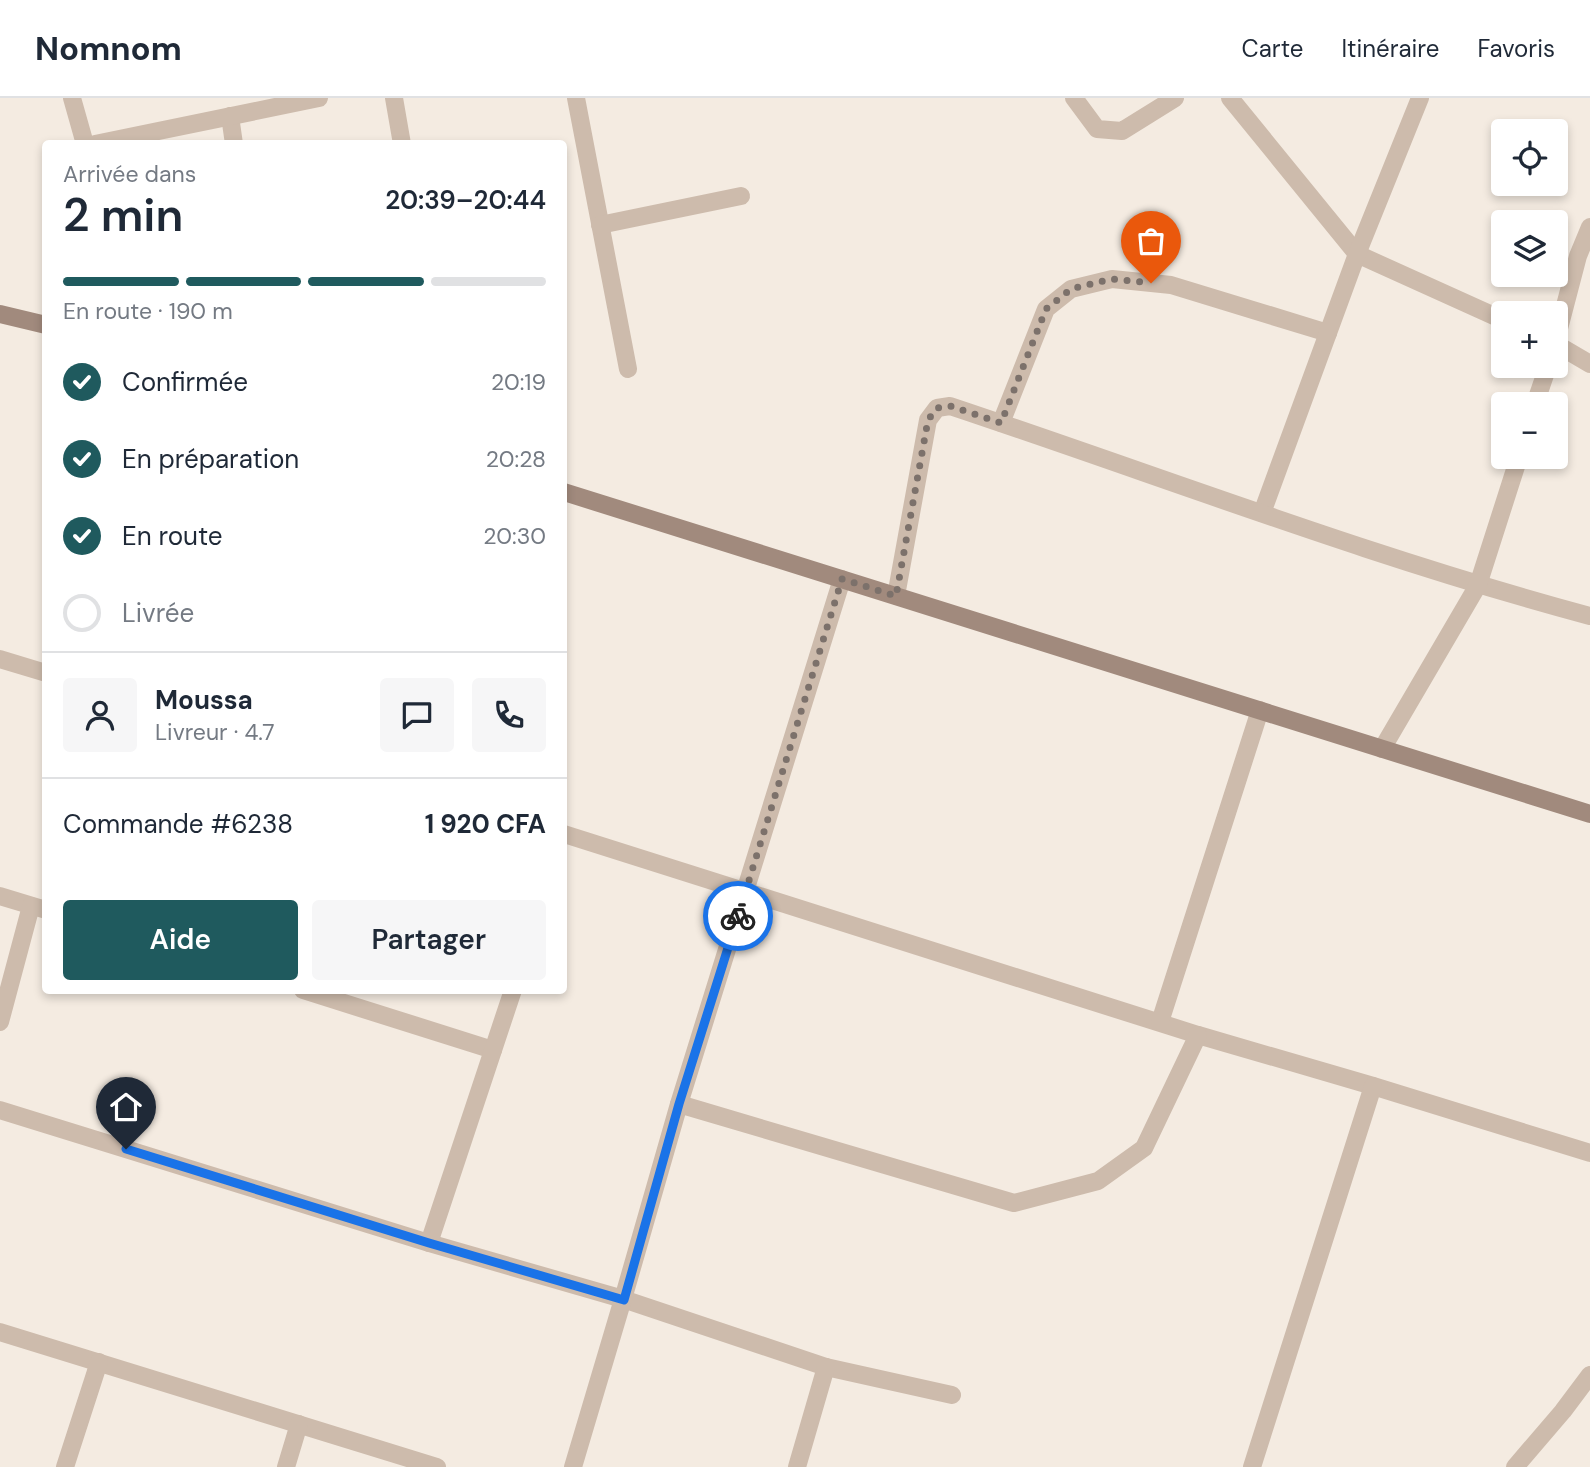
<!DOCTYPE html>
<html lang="fr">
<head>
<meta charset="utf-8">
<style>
  :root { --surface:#fff; --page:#f6f6f7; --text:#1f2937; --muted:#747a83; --line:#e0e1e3; --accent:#1f5a5e }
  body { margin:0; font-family:"DM Sans",sans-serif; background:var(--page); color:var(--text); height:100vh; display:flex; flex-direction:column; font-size:26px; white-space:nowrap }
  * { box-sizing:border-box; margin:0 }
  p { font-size:23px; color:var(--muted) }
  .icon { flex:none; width:38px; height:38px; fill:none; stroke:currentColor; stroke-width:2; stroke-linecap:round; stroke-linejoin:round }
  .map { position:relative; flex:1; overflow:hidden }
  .side { position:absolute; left:42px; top:42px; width:525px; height:854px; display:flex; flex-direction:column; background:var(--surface); border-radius:7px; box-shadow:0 4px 10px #0003 }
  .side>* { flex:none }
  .buttons { position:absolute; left:1491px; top:21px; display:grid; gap:14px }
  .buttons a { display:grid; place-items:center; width:77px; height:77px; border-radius:7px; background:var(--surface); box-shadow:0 4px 10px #0003; font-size:35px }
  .pin { position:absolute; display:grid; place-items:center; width:60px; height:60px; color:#fff; margin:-72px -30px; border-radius:50% 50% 50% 0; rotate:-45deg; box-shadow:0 0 7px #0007 }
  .pin .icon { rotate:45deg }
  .courier { position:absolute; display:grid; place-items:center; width:70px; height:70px; margin:-35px; border:5px solid #1a73e8; border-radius:50%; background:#fff; color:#222; box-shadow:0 2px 9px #0007 }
  .headline em { font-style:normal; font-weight:600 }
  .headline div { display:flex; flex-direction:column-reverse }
  .headline { display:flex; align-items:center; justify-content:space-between; height:119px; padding:0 21px }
  h1 { font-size:46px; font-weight:600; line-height:52px }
  .bar { display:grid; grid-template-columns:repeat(4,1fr); gap:10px 7px; align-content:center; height:84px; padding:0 21px }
  .bar i { height:9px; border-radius:5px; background:var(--line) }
  .bar .selected { background:var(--accent) }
  .bar p { grid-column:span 4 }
  .line { display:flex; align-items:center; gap:18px; padding:0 21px; border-top:2px solid var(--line) }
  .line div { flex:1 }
  .round { display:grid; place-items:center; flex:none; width:74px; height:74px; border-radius:7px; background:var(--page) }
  ol { padding:0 21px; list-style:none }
  li { display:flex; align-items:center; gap:21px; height:77px }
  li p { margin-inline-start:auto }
  li .icon { padding:7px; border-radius:50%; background:var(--accent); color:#fff; stroke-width:4 }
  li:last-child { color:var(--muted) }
  li i { width:38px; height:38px; border:4px solid var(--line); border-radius:50% }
  .cta { display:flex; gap:14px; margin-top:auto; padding:14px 21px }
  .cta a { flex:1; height:80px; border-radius:7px; background:var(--accent); color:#fff; font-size:28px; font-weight:600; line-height:80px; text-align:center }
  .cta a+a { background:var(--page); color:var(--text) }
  header { display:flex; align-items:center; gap:42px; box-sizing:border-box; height:98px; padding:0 35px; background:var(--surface); border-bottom:2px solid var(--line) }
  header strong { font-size:33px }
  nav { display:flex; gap:38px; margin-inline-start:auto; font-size:24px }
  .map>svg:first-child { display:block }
</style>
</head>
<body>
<header>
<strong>Nomnom</strong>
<nav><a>Carte</a><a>Itinéraire</a><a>Favoris</a></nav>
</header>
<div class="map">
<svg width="1590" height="1369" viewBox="0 0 1590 1369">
  <rect width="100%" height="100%" fill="#f4ebe1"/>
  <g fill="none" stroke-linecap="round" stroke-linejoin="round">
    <!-- street -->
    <g stroke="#cdbbac" stroke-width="18">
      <path d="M72 0 85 46"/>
      <path d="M394 0 402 46"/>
      <path d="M576 0 628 271"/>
      <path d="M1074 0 1097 31 1122 33 1175 0"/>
      <path d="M1230 0 1357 156 1503 222"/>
      <path d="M230 18 234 46"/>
      <path d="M95 46 319 0"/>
      <path d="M600 127 741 98"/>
      <path d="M1556 242 1578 158 1590 129"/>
      <path d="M1556 246 1590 266"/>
      <path d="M1535 306 1548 268"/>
      <path d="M1001 325 1046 211 1071 191 1112 181 1171 187 1328 235"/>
      <path d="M1262 415 1357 156 1420 0"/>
      <path d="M896 498 928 322 937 310 950 308C1163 379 1373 460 1590 518"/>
      <path d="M0 561 46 575"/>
      <path d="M1382 651 1478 487 1519 359"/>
      <path d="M564 736 1198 937 1373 988 1590 1055"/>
      <path d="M0 798 46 812"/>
      <path d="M303 892 493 952"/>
      <path d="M0 924 31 808"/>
      <path d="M1160 924 1260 612"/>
      <path d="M679 1006 1014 1105 1098 1083 1144 1050 1198 937"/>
      <path d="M0 1012 429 1145 623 1201 826 1269 952 1297"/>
      <path d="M429 1145 513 892"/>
      <path d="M0 1234 437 1369"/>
      <path d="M65 1369 99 1264"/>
      <path d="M286 1369 299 1326"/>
      <path d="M573 1369 623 1201 679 1006 842 481"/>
      <path d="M797 1369 826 1269"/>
      <path d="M1252 1369 1373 988"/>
      <path d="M1515 1369 1563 1313 1590 1277"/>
    </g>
    <!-- secondary -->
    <g stroke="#a18a7d" stroke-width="18">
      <path d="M0 216 46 227"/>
      <path d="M564 394 1590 716"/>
    </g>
  </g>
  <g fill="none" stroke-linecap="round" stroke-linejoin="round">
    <!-- done -->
    <path stroke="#7c716b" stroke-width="7" stroke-dasharray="0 12.6" d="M738 818 842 481 896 498 928 322 937 310 950 308 1001 325 1046 211 1071 191 1091 186 1112 181 1151 185"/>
    <!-- route -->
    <path stroke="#1a73e8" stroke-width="9" d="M126 1051 429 1145 624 1202 679 1006 738 818"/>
  </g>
</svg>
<div class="buttons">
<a><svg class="icon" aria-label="locate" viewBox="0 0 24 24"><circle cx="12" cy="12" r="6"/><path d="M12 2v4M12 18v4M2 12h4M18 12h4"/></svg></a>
<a><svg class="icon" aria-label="layers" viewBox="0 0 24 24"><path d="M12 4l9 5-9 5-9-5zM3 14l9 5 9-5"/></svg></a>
<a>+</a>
<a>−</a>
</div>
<div class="pin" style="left:1151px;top:185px;background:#ea580c"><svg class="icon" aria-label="bag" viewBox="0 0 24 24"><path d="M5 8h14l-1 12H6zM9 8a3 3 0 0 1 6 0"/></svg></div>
<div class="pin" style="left:126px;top:1051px;background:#1f2937"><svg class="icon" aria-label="home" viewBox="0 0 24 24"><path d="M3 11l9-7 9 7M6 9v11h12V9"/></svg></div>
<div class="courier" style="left:738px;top:818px"><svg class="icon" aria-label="bike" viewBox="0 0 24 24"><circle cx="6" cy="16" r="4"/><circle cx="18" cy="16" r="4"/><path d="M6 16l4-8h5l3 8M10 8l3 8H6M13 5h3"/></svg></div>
<section class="side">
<div class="headline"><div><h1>2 min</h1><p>Arrivée dans</p></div><em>20:39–20:44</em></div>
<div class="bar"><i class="selected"></i><i class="selected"></i><i class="selected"></i><i></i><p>En route · 190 m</p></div>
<ol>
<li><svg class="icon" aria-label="check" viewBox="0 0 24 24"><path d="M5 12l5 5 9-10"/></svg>Confirmée<p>20:19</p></li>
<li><svg class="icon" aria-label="check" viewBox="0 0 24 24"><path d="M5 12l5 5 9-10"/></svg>En préparation<p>20:28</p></li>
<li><svg class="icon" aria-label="check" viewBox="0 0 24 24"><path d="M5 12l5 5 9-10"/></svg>En route<p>20:30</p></li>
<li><i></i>Livrée</li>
</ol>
<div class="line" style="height:126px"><a class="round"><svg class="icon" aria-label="person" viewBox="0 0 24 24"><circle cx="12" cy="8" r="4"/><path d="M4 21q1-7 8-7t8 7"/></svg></a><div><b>Moussa</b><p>Livreur · 4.7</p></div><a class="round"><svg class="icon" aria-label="chat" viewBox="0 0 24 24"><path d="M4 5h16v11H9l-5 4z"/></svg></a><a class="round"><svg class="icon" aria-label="phone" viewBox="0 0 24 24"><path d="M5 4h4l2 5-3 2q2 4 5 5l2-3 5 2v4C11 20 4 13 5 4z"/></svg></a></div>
<div class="line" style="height:91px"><div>Commande #6238</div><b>1 920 CFA</b></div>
<div class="cta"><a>Aide</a><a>Partager</a></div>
</section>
</div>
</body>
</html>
